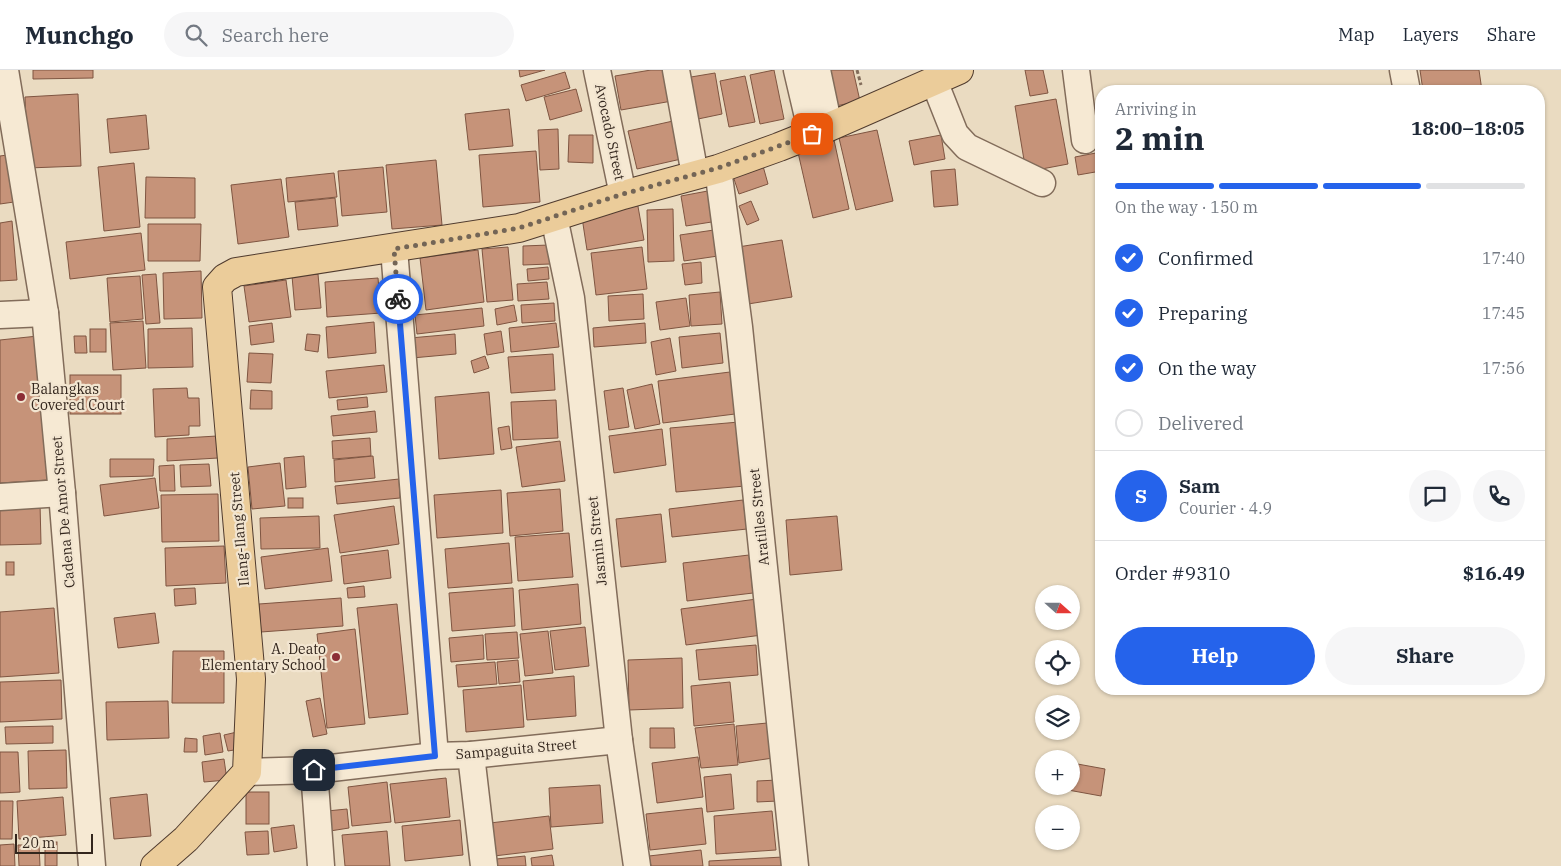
<!DOCTYPE html>
<html lang="en">
<head>
<meta charset="utf-8">
<style>
  :root { --surface:#fff; --page:#f6f6f7; --text:#1f2937; --muted:#747a83; --line:#e0e1e3; --accent:#2563eb }
  body { margin:0; font-family:"IBM Plex Serif",serif; background:var(--page); color:var(--text); height:100vh; display:flex; flex-direction:column; font-size:19px; white-space:nowrap }
  * { box-sizing:border-box; margin:0 }
  p { font-size:16px; color:var(--muted) }
  .icon { flex:none; width:28px; height:28px; fill:none; stroke:currentColor; stroke-width:2; stroke-linecap:round; stroke-linejoin:round }
  .map { position:relative; flex:1; overflow:hidden }
  .sheet { position:absolute; left:1095px; top:15px; width:450px; height:610px; display:flex; flex-direction:column; background:var(--surface); border-radius:20px; box-shadow:0 1px 4px #0004 }
  .sheet>* { flex:none }
  .needle { width:32px; rotate:111deg }
  .fabs { position:absolute; left:1035px; top:515px; display:grid; gap:10px }
  .fabs a { display:grid; place-items:center; width:45px; height:45px; border-radius:50%; background:var(--surface); box-shadow:0 1px 4px #0004; font-size:25px }
  .scale { position:absolute; left:15px; bottom:12px; width:78px; box-sizing:border-box; padding-left:5px; border:2px solid #33261d; border-top:0; font-size:14px; line-height:18px; white-space:nowrap; color:#33261d; -webkit-text-stroke:4px #f2e5d0; paint-order:stroke }
  .pin { position:absolute; display:grid; place-items:center; width:42px; height:42px; color:#fff; margin:-21px; border-radius:10px; box-shadow:0 2px 8px #0006 }
  .courier { position:absolute; display:grid; place-items:center; width:50px; height:50px; margin:-25px; border:4px solid #2563eb; border-radius:50%; background:#fff; color:#222; box-shadow:0 1px 6px #0007 }
  .headline em { font-style:normal; font-weight:700 }
  .headline div { display:flex; flex-direction:column-reverse }
  .headline { display:flex; align-items:center; justify-content:space-between; height:85px; padding:0 20px }
  h1 { font-size:32px; font-weight:700; line-height:38px }
  .bar { display:grid; grid-template-columns:repeat(4,1fr); gap:8px 5px; align-content:center; height:60px; padding:0 20px }
  .bar i { height:6px; border-radius:4px; background:var(--line) }
  .bar .active { background:var(--accent) }
  .bar p { grid-column:span 4 }
  .line { display:flex; align-items:center; gap:12px; padding:0 20px; border-top:1px solid var(--line) }
  .line div { flex:1 }
  .round { display:grid; place-items:center; flex:none; width:52px; height:52px; border-radius:26px; background:var(--page) }
  ol { padding:0 20px; list-style:none }
  li { display:flex; align-items:center; gap:15px; height:55px }
  li p { margin-inline-start:auto }
  li .icon { padding:5px; border-radius:50%; background:var(--accent); color:#fff; stroke-width:4 }
  li:last-child { color:var(--muted) }
  li i { width:28px; height:28px; border:2px solid var(--line); border-radius:50% }
  .primary-button { display:flex; gap:10px; margin-top:auto; padding:10px 20px }
  .primary-button a { flex:1; height:58px; border-radius:30px; background:var(--accent); color:#fff; font-size:20px; font-weight:700; line-height:58px; text-align:center }
  .primary-button a+a { background:var(--page); color:var(--text) }
  header { display:flex; align-items:center; gap:30px; box-sizing:border-box; height:70px; padding:0 25px; background:var(--surface); border-bottom:1px solid var(--line) }
  header strong { font-size:24px }
  nav { display:flex; gap:28px; margin-inline-start:auto; font-size:18px }
  .search { width:350px; height:45px; background:var(--page); display:flex; align-items:center; gap:12px; box-sizing:border-box; padding:0 18px; border-radius:28px; color:var(--muted); font-size:19px }
  .map>svg:first-child { display:block }
</style>
</head>
<body>
<header>
<strong>Munchgo</strong>
<div class="search"><svg class="icon" aria-label="search" viewBox="0 0 24 24"><circle cx="10" cy="10" r="6"/><path d="M15 15l6 6"/></svg>Search here</div>
<nav><a>Map</a><a>Layers</a><a>Share</a></nav>
</header>
<div class="map">
<svg width="1561" height="796" viewBox="0 0 1561 796">
  <rect width="100%" height="100%" fill="#eadbc1"/>
  <!-- building -->
  <g fill="#c69379" stroke="#7f5541">
    <path d="M33 0H93V8L33 9Z"/>
    <path d="M519 0H545L520 7Z"/>
    <path d="M651 0H667L672 31 621 40 615 6Z"/>
    <path d="M774 0 784 49 760 54 750 5Z"/>
    <path d="M830 0H853L860 31 831 37Z"/>
    <path d="M1025 0H1043L1048 23 1030 26Z"/>
    <path d="M1420 0H1479L1482 21H1423Z"/>
    <path d="M565 2 570 18 526 31 521 15Z"/>
    <path d="M715 3 722 44 698 49 691 7Z"/>
    <path d="M745 6 755 52 729 57 720 11Z"/>
    <path d="M576 19 582 41 550 50 544 27Z"/>
    <path d="M78 24 81 96 28 98 25 27Z"/>
    <path d="M1056 29 1068 94 1026 102 1015 36Z"/>
    <path d="M509 39 513 76 469 80 465 44Z"/>
    <path d="M146 45 149 79 110 83 107 49Z"/>
    <path d="M682 49 690 87 637 99 628 61Z"/>
    <path d="M558 59 559 99 540 100 538 60Z"/>
    <path d="M877 60 893 131 856 140 839 68Z"/>
    <path d="M569 65H593V93L568 92Z"/>
    <path d="M941 65 945 89 914 95 909 71Z"/>
    <path d="M834 70 849 139 813 148 797 78Z"/>
    <path d="M536 81 540 132 483 137 479 85Z"/>
    <path d="M1101 82V101L1078 105 1075 87Z"/>
    <path d="M7 85 14 132 0 134V86Z"/>
    <path d="M436 90 442 155 392 159 386 95Z"/>
    <path d="M134 93 140 157 104 161 98 97Z"/>
    <path d="M763 96 768 114 739 124 733 106Z"/>
    <path d="M383 97 387 142 342 146 338 101Z"/>
    <path d="M955 99 958 135 934 137 931 101Z"/>
    <path d="M334 103 337 127 288 132 286 108Z"/>
    <path d="M146 107 195 108V148H145Z"/>
    <path d="M281 109 289 167 238 174 231 115Z"/>
    <path d="M713 120 718 151 686 156 681 126Z"/>
    <path d="M335 128 338 156 298 160 295 132Z"/>
    <path d="M637 131 644 170 587 180 581 141Z"/>
    <path d="M751 131 759 150 747 155 739 136Z"/>
    <path d="M673 139 674 191 648 192 647 140Z"/>
    <path d="M12 151 17 210 0 211V153Z"/>
    <path d="M148 154H201L200 191H148Z"/>
    <path d="M714 160 718 186 684 191 680 165Z"/>
    <path d="M141 163 145 200 70 209 66 172Z"/>
    <path d="M782 170 792 227 748 234 738 177Z"/>
    <path d="M549 175 550 194 523 195V176Z"/>
    <path d="M508 177 513 230 487 232 482 179Z"/>
    <path d="M642 177 647 219 596 225 591 183Z"/>
    <path d="M478 180 484 232 426 240 420 188Z"/>
    <path d="M701 192 702 213 685 215 682 194Z"/>
    <path d="M548 197 549 209 528 211 527 199Z"/>
    <path d="M201 201 202 248 164 249 163 203Z"/>
    <path d="M156 204 160 253 146 254 142 205Z"/>
    <path d="M318 204 321 238 295 240 292 206Z"/>
    <path d="M140 206 143 249 110 252 107 208Z"/>
    <path d="M378 208 381 243 327 247 325 212Z"/>
    <path d="M286 210 291 247 249 252 244 216Z"/>
    <path d="M547 212 549 229 518 231 517 214Z"/>
    <path d="M720 222 722 254 691 256 689 225Z"/>
    <path d="M643 224 644 249 609 251 608 226Z"/>
    <path d="M686 228 690 256 660 260 656 232Z"/>
    <path d="M554 233 555 251 522 253 521 235Z"/>
    <path d="M514 235 517 251 497 255 495 239Z"/>
    <path d="M482 238 484 256 417 264 415 245Z"/>
    <path d="M143 251 146 298 113 300 110 253Z"/>
    <path d="M374 252 376 283 328 288 326 257Z"/>
    <path d="M272 253 274 272 251 275 249 256Z"/>
    <path d="M556 253 559 277 511 282 509 258Z"/>
    <path d="M645 253 646 273 594 277 593 258Z"/>
    <path d="M192 258 193 297 148 298V259Z"/>
    <rect x="90" y="259" width="16" height="23"/>
    <path d="M501 261 504 282 487 285 484 264Z"/>
    <path d="M720 263 723 293 682 298 679 267Z"/>
    <path d="M307 264 320 265 318 282 305 280Z"/>
    <path d="M455 264 456 284 412 288 410 268Z"/>
    <path d="M38 266 49 410 0 413V270Z"/>
    <path d="M74 266H86L87 283H75Z"/>
    <path d="M670 268 676 301 656 305 651 272Z"/>
    <path d="M249 283 273 284 271 313 247 312Z"/>
    <path d="M553 284 555 320 511 323 508 287Z"/>
    <path d="M485 286 489 298 474 303 471 291Z"/>
    <path d="M384 295 387 322 329 328 326 301Z"/>
    <path d="M730 302 735 344 663 353 658 311Z"/>
    <rect x="70" y="305" width="51" height="39"/>
    <path d="M652 314 660 354 635 359 627 320Z"/>
    <path d="M187 318 188 328H199L200 356H189V365L155 367 153 319Z"/>
    <path d="M623 318 629 357 609 360 604 321Z"/>
    <path d="M251 320 272 321V339H250Z"/>
    <path d="M489 322 494 384 439 389 435 327Z"/>
    <path d="M367 327 368 337 338 340 337 330Z"/>
    <path d="M556 330 558 368 513 370 511 332Z"/>
    <path d="M375 341 377 362 333 366 331 346Z"/>
    <path d="M739 352 745 416 676 422 670 358Z"/>
    <path d="M509 356 512 378 501 380 498 358Z"/>
    <path d="M662 359 666 395 614 403 609 366Z"/>
    <path d="M217 366 218 388 167 391V369Z"/>
    <path d="M370 368 371 386 333 389 332 371Z"/>
    <path d="M560 371 565 411 522 417 516 377Z"/>
    <path d="M304 386 306 417 286 419 284 388Z"/>
    <path d="M373 386 375 408 335 412 334 390Z"/>
    <path d="M110 389H154L153 406 110 407Z"/>
    <path d="M280 393 285 436 252 439 248 397Z"/>
    <path d="M209 394 211 416 181 417 180 395Z"/>
    <path d="M174 395 175 421H160L159 396Z"/>
    <path d="M155 408 159 438 104 446 100 415Z"/>
    <path d="M399 409 400 428 337 434 335 416Z"/>
    <path d="M560 419 563 461 510 466 507 423Z"/>
    <path d="M501 420 503 463 437 468 434 425Z"/>
    <path d="M218 424 219 471 162 472 161 425Z"/>
    <rect x="288" y="428" width="15" height="10"/>
    <path d="M743 430 747 459 672 467 669 439Z"/>
    <path d="M40 433 41 474 0 475V434Z"/>
    <path d="M394 436 399 474 340 483 334 445Z"/>
    <path d="M661 444 666 492 621 497 616 449Z"/>
    <path d="M319 446 320 478 261 479 260 448Z"/>
    <path d="M837 446 842 500 790 505 786 450Z"/>
    <path d="M569 463 573 507 518 511 515 467Z"/>
    <path d="M509 473 512 513 448 518 445 479Z"/>
    <path d="M224 476 226 513 166 516 165 478Z"/>
    <path d="M328 478 332 511 265 519 261 487Z"/>
    <path d="M388 480 391 508 344 514 341 486Z"/>
    <path d="M749 485 753 523 687 531 683 493Z"/>
    <rect x="6" y="492" width="8" height="13"/>
    <path d="M578 514 581 554 522 560 519 520Z"/>
    <path d="M364 516 365 527 348 528 347 518Z"/>
    <path d="M195 518 196 534 175 536 174 519Z"/>
    <path d="M513 518 515 556 452 561 449 523Z"/>
    <path d="M341 528 343 556 261 562 259 534Z"/>
    <path d="M757 529 762 565 686 575 681 539Z"/>
    <path d="M397 534 408 644 369 648 357 538Z"/>
    <path d="M54 538 59 603 0 607V542Z"/>
    <path d="M155 543 159 573 118 578 114 548Z"/>
    <path d="M585 557 589 596 555 600 550 561Z"/>
    <path d="M355 559 365 654 327 658 317 564Z"/>
    <path d="M548 561 553 603 525 606 520 564Z"/>
    <path d="M517 562 519 588 487 590 485 564Z"/>
    <path d="M483 565 484 589 451 592 449 568Z"/>
    <path d="M756 575 758 605 699 610 696 580Z"/>
    <path d="M173 581H224V633H172Z"/>
    <path d="M682 588 683 638 629 640 628 590Z"/>
    <path d="M518 590 520 612 499 614 497 592Z"/>
    <path d="M495 592 497 614 458 617 456 595Z"/>
    <path d="M574 606 576 646 527 650 523 611Z"/>
    <path d="M61 610 62 649 0 652V612Z"/>
    <path d="M730 612 734 652 694 656 691 616Z"/>
    <path d="M521 615 524 657 466 662 463 620Z"/>
    <path d="M320 628 327 664 313 667 306 631Z"/>
    <path d="M168 631 169 668 107 670 106 632Z"/>
    <path d="M778 652 780 687 739 693 736 656Z"/>
    <path d="M734 654 738 695 701 698 695 658Z"/>
    <path d="M53 656V673L6 674 5 657Z"/>
    <path d="M650 658H674L675 678H650Z"/>
    <path d="M237 662 240 679 228 681 224 665Z"/>
    <path d="M220 663 223 682 205 685 203 666Z"/>
    <path d="M185 668 197 669V682H184Z"/>
    <path d="M66 680 67 718 29 719 28 681Z"/>
    <path d="M0 682H18L20 722 0 723Z"/>
    <path d="M698 687 703 727 657 733 652 693Z"/>
    <path d="M224 689 227 710 204 712 202 692Z"/>
    <path d="M1072 693 1105 699 1101 726 1068 720V716H1071Z"/>
    <path d="M731 704 734 739 707 742 704 707Z"/>
    <path d="M446 708 450 747 395 753 390 714Z"/>
    <path d="M778 710V731L757 732V711Z"/>
    <path d="M387 712 391 752 352 756 348 717Z"/>
    <path d="M600 715 603 753 551 757 549 718Z"/>
    <rect x="246" y="722" width="23" height="32"/>
    <path d="M147 724 151 766 114 769 110 728Z"/>
    <path d="M63 727 66 765 19 769 17 731Z"/>
    <path d="M0 731H13L12 769H0Z"/>
    <path d="M702 738 706 774 650 780 646 744Z"/>
    <path d="M347 739 349 758 330 761 327 741Z"/>
    <path d="M772 741 776 780 716 784 714 746Z"/>
    <path d="M549 746 553 779 494 786 490 753Z"/>
    <path d="M460 750 463 785 405 791 402 756Z"/>
    <path d="M294 755 297 778 274 782 271 758Z"/>
    <path d="M268 761 269 784 247 785 245 762Z"/>
    <path d="M387 761 390 796H345L342 765Z"/>
    <rect x="45" y="772" width="12" height="24"/>
    <path d="M14 774 15 796H0V775Z"/>
    <path d="M18 775H39L40 796H19Z"/>
    <path d="M701 780 703 796H651L649 786Z"/>
    <path d="M552 785 554 796H532L531 788Z"/>
    <path d="M525 786 526 796H488L487 790Z"/>
    <path d="M783 787V796H709V791Z"/>
  </g>
  <g fill="none" stroke-linecap="round" stroke-linejoin="round">
    <!-- minor casing -->
    <g stroke="#826c5a" stroke-width="29">
      <g id="minor">
        <path d="M5 0 45 243 62 423 92 796"/>
        <path d="M597 0 623 125"/>
        <path d="M676 0 695 105"/>
        <path d="M797 0 812 64"/>
        <path d="M817 0 829 57"/>
        <path d="M1076 0 1085 70"/>
        <path d="M1403 0 1407 21"/>
        <path d="M934 11 955 64 967 77 1042 113"/>
        <path d="M718 99 739 257 795 796"/>
        <path d="M554 147 571 228 619 670 637 796"/>
        <path d="M394 179 435 686"/>
        <path d="M0 245 45 243"/>
        <path d="M0 427 62 423"/>
        <path d="M471 685 484 796"/>
        <path d="M314 700 321 796"/>
        <path d="M247 702 314 700 435 686 471 685 619 670"/>
      </g>
    </g>
    <!-- major casing -->
    <g stroke="#503b2e" stroke-width="30">
      <path id="major" d="M155 796 186 769 247 702 251 609 217 217 225 208 236 202 519 158 623 125 718 99 779 77 829 57 959 0"/>
    </g>
    <!-- path -->
    <path stroke="#826c5a" stroke-width="3" stroke-dasharray="4 2.5" stroke-linecap="butt" d="M857 0 861 15"/>
    <!-- minor -->
    <use href="#minor" stroke="#f6e9d3" stroke-width="26"/>
    <!-- major -->
    <use href="#major" stroke="#ebcc9a" stroke-width="28"/>
  </g>
  <g fill="none" stroke-linecap="round" stroke-linejoin="round">
    <!-- done -->
    <path stroke="#736556" stroke-width="5" stroke-dasharray="0 9" d="M398 229 394 179 519 158 623 124 718 98 812 64"/>
    <!-- route -->
    <path stroke="#2563eb" stroke-width="6" d="M314 700 435 686 398 229"/>
  </g>
  <!-- markers -->
  <g fill="#8c2e36" stroke="#f2e5d0" stroke-width="2">
    <circle cx="21" cy="327" r="5"/>
    <circle cx="336" cy="587" r="5"/>
  </g>
  <g text-anchor="middle" dominant-baseline="central" stroke-width="4.5" stroke-linejoin="round" paint-order="stroke">
    <!-- street labels -->
    <g font-size="14" fill="#33261d" stroke="#f2e5d0">
      <text transform="translate(610 62) rotate(78)">Avocado Street</text>
      <text transform="translate(63 442) rotate(-95)">Cadena De Amor Street</text>
      <text transform="translate(759 447) rotate(-96)">Aratilles Street</text>
      <text transform="translate(239 459) rotate(-95)">Ilang-Ilang Street</text>
      <text transform="translate(597 471) rotate(-96)">Jasmin Street</text>
      <text transform="translate(516 679) rotate(-5)">Sampaguita Street</text>
    </g>
    <!-- poi labels -->
    <g font-size="14" fill="#33261d" stroke="#f2e5d0" text-anchor="start">
      <text x="31" y="319">Balangkas<tspan x="31" dy="16">Covered Court</tspan></text>
      <text x="326" y="579" text-anchor="end">A. Deato<tspan x="326" dy="16">Elementary School</tspan></text>
    </g>
  </g>
</svg>
<div class="fabs">
<a><svg class="needle" viewBox="-14 -14 28 28"><path d="M0-13l5 13h-10z" fill="#e53935"/><path d="M0 13l5-13h-10z" fill="#747a83"/></svg></a>
<a><svg class="icon" aria-label="locate" viewBox="0 0 24 24"><circle cx="12" cy="12" r="6"/><path d="M12 2v4M12 18v4M2 12h4M18 12h4"/></svg></a>
<a><svg class="icon" aria-label="layers" viewBox="0 0 24 24"><path d="M12 4l9 5-9 5-9-5zM3 14l9 5 9-5"/></svg></a>
<a>+</a>
<a>−</a>
</div>
<div class="scale">20 m</div>
<div class="pin" style="left:812px;top:64px;background:#ea580c"><svg class="icon" aria-label="bag" viewBox="0 0 24 24"><path d="M5 8h14l-1 12H6zM9 8a3 3 0 0 1 6 0"/></svg></div>
<div class="pin" style="left:314px;top:700px;background:#1f2937"><svg class="icon" aria-label="home" viewBox="0 0 24 24"><path d="M3 11l9-7 9 7M6 9v11h12V9"/></svg></div>
<div class="courier" style="left:398px;top:229px"><svg class="icon" aria-label="bike" viewBox="0 0 24 24"><circle cx="6" cy="16" r="4"/><circle cx="18" cy="16" r="4"/><path d="M6 16l4-8h5l3 8M10 8l3 8H6M13 5h3"/></svg></div>
<section class="sheet">
<div class="headline"><div><h1>2 min</h1><p>Arriving in</p></div><em>18:00–18:05</em></div>
<div class="bar"><i class="active"></i><i class="active"></i><i class="active"></i><i></i><p>On the way · 150 m</p></div>
<ol>
<li><svg class="icon" aria-label="check" viewBox="0 0 24 24"><path d="M5 12l5 5 9-10"/></svg>Confirmed<p>17:40</p></li>
<li><svg class="icon" aria-label="check" viewBox="0 0 24 24"><path d="M5 12l5 5 9-10"/></svg>Preparing<p>17:45</p></li>
<li><svg class="icon" aria-label="check" viewBox="0 0 24 24"><path d="M5 12l5 5 9-10"/></svg>On the way<p>17:56</p></li>
<li><i></i>Delivered</li>
</ol>
<div class="line" style="height:90px"><b class="round" style="background:var(--accent);color:#fff">S</b><div><b>Sam</b><p>Courier · 4.9</p></div><a class="round"><svg class="icon" aria-label="chat" viewBox="0 0 24 24"><path d="M4 5h16v11H9l-5 4z"/></svg></a><a class="round"><svg class="icon" aria-label="phone" viewBox="0 0 24 24"><path d="M5 4h4l2 5-3 2q2 4 5 5l2-3 5 2v4C11 20 4 13 5 4z"/></svg></a></div>
<div class="line" style="height:65px"><div>Order #9310</div><b>$16.49</b></div>
<div class="primary-button"><a>Help</a><a>Share</a></div>
</section>
</div>
</body>
</html>
